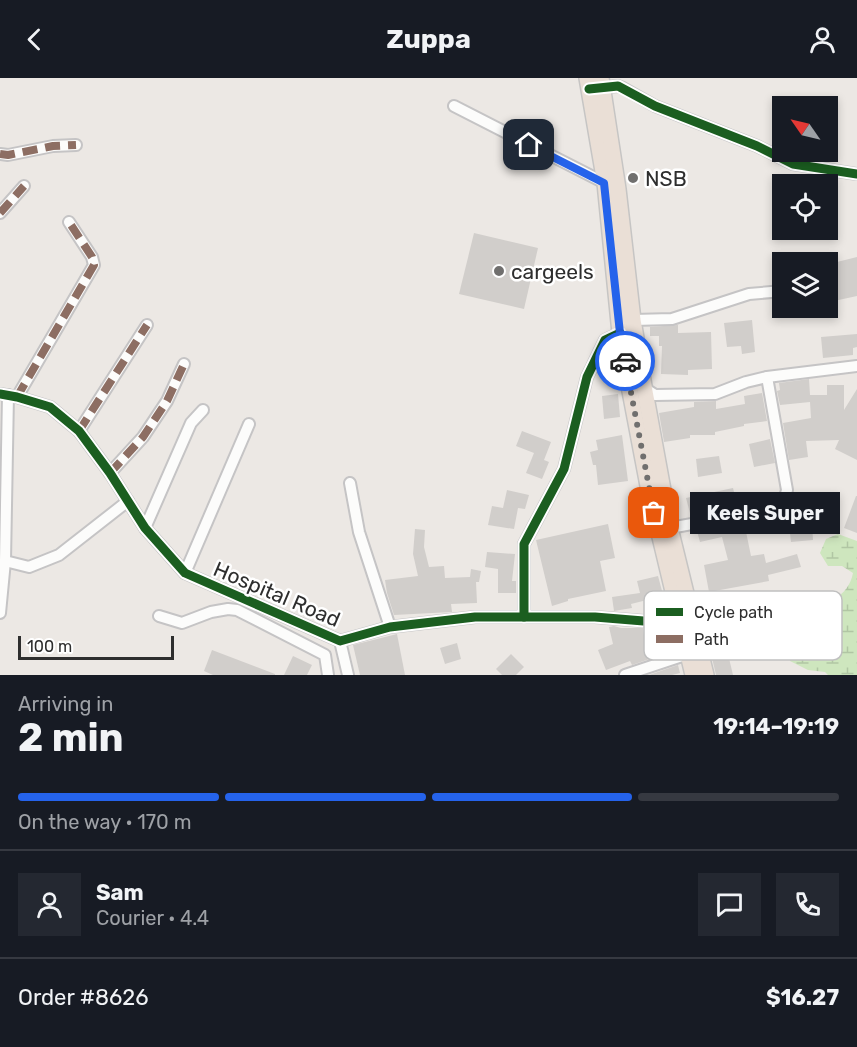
<!DOCTYPE html>
<html lang="en">
<head>
<meta charset="utf-8">
<style>
  :root { --surface:#171b24; --page:#242831; --text:#f1f3f6; --muted:#9ea1a6; --line:#363941; --accent:#2563eb }
  body { margin:0; font-family:Rubik,sans-serif; background:var(--page); color:var(--text); height:100vh; display:flex; flex-direction:column; font-size:22px; white-space:nowrap }
  * { box-sizing:border-box; margin:0 }
  p { font-size:20px; color:var(--muted) }
  .icon { flex:none; width:33px; height:33px; fill:none; stroke:currentColor; stroke-width:2; stroke-linecap:round; stroke-linejoin:round }
  .map { position:relative; height:597px; overflow:hidden }
  .drawer { display:flex; flex-direction:column; background:var(--surface); flex:1 }
  .drawer>* { flex:none }
  .needle { width:39px; rotate:304deg }
  .buttons { position:absolute; left:772px; top:18px; display:grid; gap:12px }
  .buttons a { display:grid; place-items:center; width:66px; height:66px; border-radius:0px; background:var(--surface); box-shadow:0 3px 9px #0003; font-size:30px }
  .scale { position:absolute; left:18px; bottom:15px; width:156px; box-sizing:border-box; padding-left:6px; border:3px solid #2e2e2e; border-top:0; font-size:16px; line-height:21px; white-space:nowrap; color:#2e2e2e; -webkit-text-stroke:4px #fff; paint-order:stroke }
  .pin { position:absolute; display:grid; place-items:center; width:51px; height:51px; color:#fff; margin:-26px; border-radius:12px; box-shadow:0 3px 9px #0006 }
  .courier { position:absolute; display:grid; place-items:center; width:60px; height:60px; margin:-30px; border:4px solid #2563eb; border-radius:50%; background:#fff; color:#222; box-shadow:0 2px 8px #0007 }
  .bubble { position:absolute; height:42px; border-radius:0px; background:var(--surface); box-shadow:0 3px 9px #0003; font-size:20px; font-weight:700; line-height:42px; text-align:center }
  .summary em { font-style:normal; font-weight:700 }
  .summary div { display:flex; flex-direction:column-reverse }
  .summary { display:flex; align-items:center; justify-content:space-between; height:102px; padding:0 18px }
  h1 { font-size:39px; font-weight:700; line-height:45px }
  .bar { display:grid; grid-template-columns:repeat(4,1fr); gap:9px 6px; align-content:center; height:72px; padding:0 18px }
  .bar i { height:8px; border-radius:4px; background:var(--line) }
  .bar .current { background:var(--accent) }
  .bar p { grid-column:span 4 }
  .line { display:flex; align-items:center; gap:15px; padding:0 18px; border-top:2px solid var(--line) }
  .line div { flex:1 }
  .round { display:grid; place-items:center; flex:none; width:63px; height:63px; border-radius:0px; background:var(--page) }
  header { display:flex; justify-content:space-between; align-items:center; height:78px; padding:0 18px; background:var(--surface); font-size:27px; font-weight:700 }
  .map>svg:first-child { display:block }
</style>
</head>
<body>
<header><svg class="icon" aria-label="back" viewBox="0 0 24 24"><path d="M15 5l-7 7 7 7"/></svg>Zuppa<svg class="icon" aria-label="person" viewBox="0 0 24 24"><circle cx="12" cy="8" r="4"/><path d="M4 21q1-7 8-7t8 7"/></svg></header>
<div class="map">
<svg width="857" height="597" viewBox="0 0 857 597">
  <defs>
    <pattern id="wetland-marsh" width="20" height="14" patternUnits="userSpaceOnUse" patternTransform="scale(1.5)"><rect width="20" height="14" fill="#cee6be"/><path d="M1 5h8M5 5V1M11 12h8M15 12V8" fill="none" stroke="#b1c6a4"/></pattern>
  </defs>
  <rect width="100%" height="100%" fill="#ece8e4"/>
  <!-- wetland -->
  <path fill="url(#wetland-marsh)" d="M838 456 857 463V597H828L825 594 808 592 790 583 791 570 807 535C827 524 848 520 853 495L842 488H828L820 475 826 461Z"/>
  <!-- building -->
  <g fill="#d1cecb">
    <path d="M474 155 538 170 524 231 459 216Z"/>
    <path d="M857 179V218L834 223 831 212 835 211 829 186Z"/>
    <path d="M752 242 755 274 742 276 741 268 727 269 724 245Z"/>
    <path d="M678 247V255L711 254 712 291 688 292V297L661 296 662 268H659V258H650V249Z"/>
    <path d="M857 256V269L853 270V277L823 280 821 259Z"/>
    <path d="M809 301 810 317H827V307H844V332L857 311V382L835 371 839 362 806 363 808 379 789 382 783 345 811 340 810 324 780 327 777 313 780 312 779 305Z"/>
    <path d="M762 315 767 343 744 346V348L715 354V357H690V360L664 364 659 335 694 329V324L716 323V331L745 326 744 318Z"/>
    <path d="M618 316 620 339 604 341 602 318Z"/>
    <path d="M522 353 551 364 544 382 549 384 542 401 526 395 534 375 516 368Z"/>
    <path d="M622 357 628 403 598 407 596 387H593L590 374 598 372 596 362Z"/>
    <path d="M770 361 775 385 754 389 749 366Z"/>
    <path d="M719 378 722 395 698 399 696 381Z"/>
    <path d="M733 410 738 430 691 439 686 420Z"/>
    <path d="M507 412 529 417 525 431 518 430 514 451 488 447 492 428 503 430Z"/>
    <path d="M856 418H857V455L844 450Z"/>
    <path d="M744 444 751 478 764 476 766 485 797 476 801 489 768 497 769 503 709 514 704 487 728 482 722 459 700 464 697 453Z"/>
    <path d="M812 445 813 462 791 464 789 447Z"/>
    <path d="M608 446 615 480 600 483 606 513 568 521V523L552 528 536 462Z"/>
    <path d="M415 451 425 452 424 469 429 489 444 488 445 500 470 499 471 491 481 493 479 504H476L477 525 451 526 452 534 394 537 387 515 385 502 418 498 413 476Z"/>
    <path d="M487 474 515 476 512 503H516V515H498V491L485 489Z"/>
    <path d="M658 498 665 524 666 537 650 536 651 521 631 526 632 530 614 533 612 519 640 515 637 503Z"/>
    <path d="M614 548 621 550H643L645 565 648 566 669 560 673 573 632 587 630 583 606 592 598 572 613 566 609 549Z"/>
    <path d="M397 556 405 597H360L353 567Z"/>
    <path d="M457 565 461 581 445 586 440 570Z"/>
    <path d="M212 572 275 596V597H213L204 593Z"/>
    <path d="M511 576 524 589 516 597H502L496 591Z"/>
    <path d="M728 576 733 597H716L712 580Z"/>
    <path d="M293 578 312 587 307 597H284Z"/>
    <path d="M678 587 680 595 672 597H649Z"/>
  </g>
  <g fill="none" stroke-linecap="round" stroke-linejoin="round">
    <!-- minor casing -->
    <g stroke="#c5c4c5" stroke-width="14">
      <g id="minor">
        <path d="M596 10 618 8 623 10 655 28 757 68 793 86 857 96"/>
        <path d="M454 28 605 105"/>
        <path d="M0 76 8 77 53 68 76 67"/>
        <path d="M0 135 24 108"/>
        <path d="M633 242 672 241 749 216 783 213"/>
        <path d="M641 308 655 317 715 316 746 304 767 299 857 288"/>
        <path d="M0 316 17 319 50 329 79 353 110 395 145 450 185 495 340 563 390 549 475 539H595L680 546 686 545"/>
        <path d="M17 319 94 187 92 179 69 144"/>
        <path d="M79 353 147 247"/>
        <path d="M110 395 143 359 167 323 184 286"/>
        <path d="M350 405 359 454 390 549"/>
        <path d="M145 450 191 345 203 332"/>
        <path d="M670 450 768 432 785 419 787 412 767 299"/>
        <path d="M5 483 29 489 59 477 128 423"/>
        <path d="M185 495 249 346"/>
        <path d="M0 535 5 483 8 317"/>
        <path d="M159 538 182 545 211 534 228 531 237 532 325 577 328 597"/>
        <path d="M524 539V466L564 391 587 299 605 262 620 255"/>
        <path d="M340 563 348 597"/>
        <path d="M625 597 688 576"/>
      </g>
    </g>
    <!-- highway casing -->
    <g stroke="#c6c5c4" stroke-width="18">
      <g id="highway">
        <path d="M587 0 605 105 620 255 629 308 649 413 693 597"/>
        <path d="M601 0 618 111 633 242 644 308 670 450 706 597"/>
      </g>
    </g>
    <!-- minor -->
    <use href="#minor" stroke="#fcfcfb" stroke-width="10"/>
    <!-- highway -->
    <use href="#highway" stroke="#eadfd6" stroke-width="15"/>
    <!-- quiet -->
    <g stroke="#8d6e63" stroke-width="8" stroke-dasharray="15 8" stroke-linecap="butt">
      <path d="M0 76 8 77 53 68 76 67"/>
      <path d="M0 135 24 108"/>
      <path d="M17 319 94 187 92 179 69 144"/>
      <path d="M79 353 147 247"/>
      <path d="M110 395 143 359 167 323 184 286"/>
    </g>
    <!-- cycleway casing -->
    <g stroke="#fff" stroke-width="13">
      <g id="cycleway">
        <path d="M589 11 618 8 655 28 757 68 793 86 857 96"/>
        <path d="M0 316 17 319 50 329 79 353 110 395 145 450 185 495 340 563 390 549 475 539H595L680 546 692 543"/>
        <path d="M524 539V466L564 391 587 299 605 262 620 255"/>
      </g>
    </g>
    <!-- cycleway -->
    <use href="#cycleway" stroke="#1b5e20" stroke-width="9"/>
  </g>
  <g fill="none" stroke-linecap="round" stroke-linejoin="round">
    <!-- done -->
    <path stroke="#706f6e" stroke-width="6" stroke-dasharray="0 10.8" d="M625 283 654 435"/>
    <!-- route -->
    <path stroke="#2563eb" stroke-width="8" d="M529 67 604 105 620 255 625 283"/>
  </g>
  <!-- markers -->
  <g fill="#706f6e" stroke="#fff" stroke-width="2">
    <circle cx="633" cy="100" r="6"/>
    <circle cx="499" cy="193" r="6"/>
  </g>
  <g text-anchor="middle" dominant-baseline="central" stroke-width="5" stroke-linejoin="round" paint-order="stroke">
    <!-- poi labels -->
    <g font-size="21" fill="#2e2e2e" stroke="#fff" text-anchor="start">
      <text x="645" y="100">NSB</text>
      <text x="511" y="193">cargeels</text>
    </g>
    <!-- street labels -->
    <g font-size="21" fill="#2e2e2e" stroke="#fff">
      <text transform="translate(277 516) rotate(23)">Hospital Road</text>
    </g>
  </g>
  <!-- legend -->
  <rect x="644" y="513" width="198" height="69" rx="9" fill="#fff" stroke="#c0c0c0" stroke-width="1.5"/>
  <rect x="656" y="530" width="27" height="8" fill="#1b5e20"/>
  <rect x="656" y="557" width="27" height="8" fill="#8d6e63"/>
  <g font-size="16" fill="#2e2e2e">
    <text x="694" y="540">Cycle path</text>
    <text x="694" y="567">Path</text>
  </g>
</svg>
<div class="buttons">
<a><svg class="needle" viewBox="-14 -14 28 28"><path d="M0-13l5 13h-10z" fill="#e53935"/><path d="M0 13l5-13h-10z" fill="#9ea1a6"/></svg></a>
<a><svg class="icon" aria-label="locate" viewBox="0 0 24 24"><circle cx="12" cy="12" r="6"/><path d="M12 2v4M12 18v4M2 12h4M18 12h4"/></svg></a>
<a><svg class="icon" aria-label="layers" viewBox="0 0 24 24"><path d="M12 4l9 5-9 5-9-5zM3 14l9 5 9-5"/></svg></a>
</div>
<div class="scale">100 m</div>
<div class="pin" style="left:654px;top:435px;background:#ea580c"><svg class="icon" aria-label="bag" viewBox="0 0 24 24"><path d="M5 8h14l-1 12H6zM9 8a3 3 0 0 1 6 0"/></svg></div>
<div class="pin" style="left:529px;top:67px;background:#1f2937"><svg class="icon" aria-label="home" viewBox="0 0 24 24"><path d="M3 11l9-7 9 7M6 9v11h12V9"/></svg></div>
<div class="courier" style="left:625px;top:283px"><svg class="icon" aria-label="car" viewBox="0 0 24 24"><path d="M5 17H2v-5l4-1 3-4h7l3 4 3 1v5h-3M9 17h6M6 11h13"/><circle cx="7" cy="17" r="2"/><circle cx="17" cy="17" r="2"/></svg></div>
<div class="bubble" style="left:690px;top:414px;width:150px">Keels Super</div>
</div>
<section class="drawer">
<div class="summary"><div><h1>2 min</h1><p>Arriving in</p></div><em>19:14–19:19</em></div>
<div class="bar"><i class="current"></i><i class="current"></i><i class="current"></i><i></i><p>On the way · 170 m</p></div>
<div class="line" style="height:108px"><a class="round"><svg class="icon" aria-label="person" viewBox="0 0 24 24"><circle cx="12" cy="8" r="4"/><path d="M4 21q1-7 8-7t8 7"/></svg></a><div><b>Sam</b><p>Courier · 4.4</p></div><a class="round"><svg class="icon" aria-label="chat" viewBox="0 0 24 24"><path d="M4 5h16v11H9l-5 4z"/></svg></a><a class="round"><svg class="icon" aria-label="phone" viewBox="0 0 24 24"><path d="M5 4h4l2 5-3 2q2 4 5 5l2-3 5 2v4C11 20 4 13 5 4z"/></svg></a></div>
<div class="line" style="height:78px"><div>Order #8626</div><b>$16.27</b></div>
</section>
</body>
</html>
